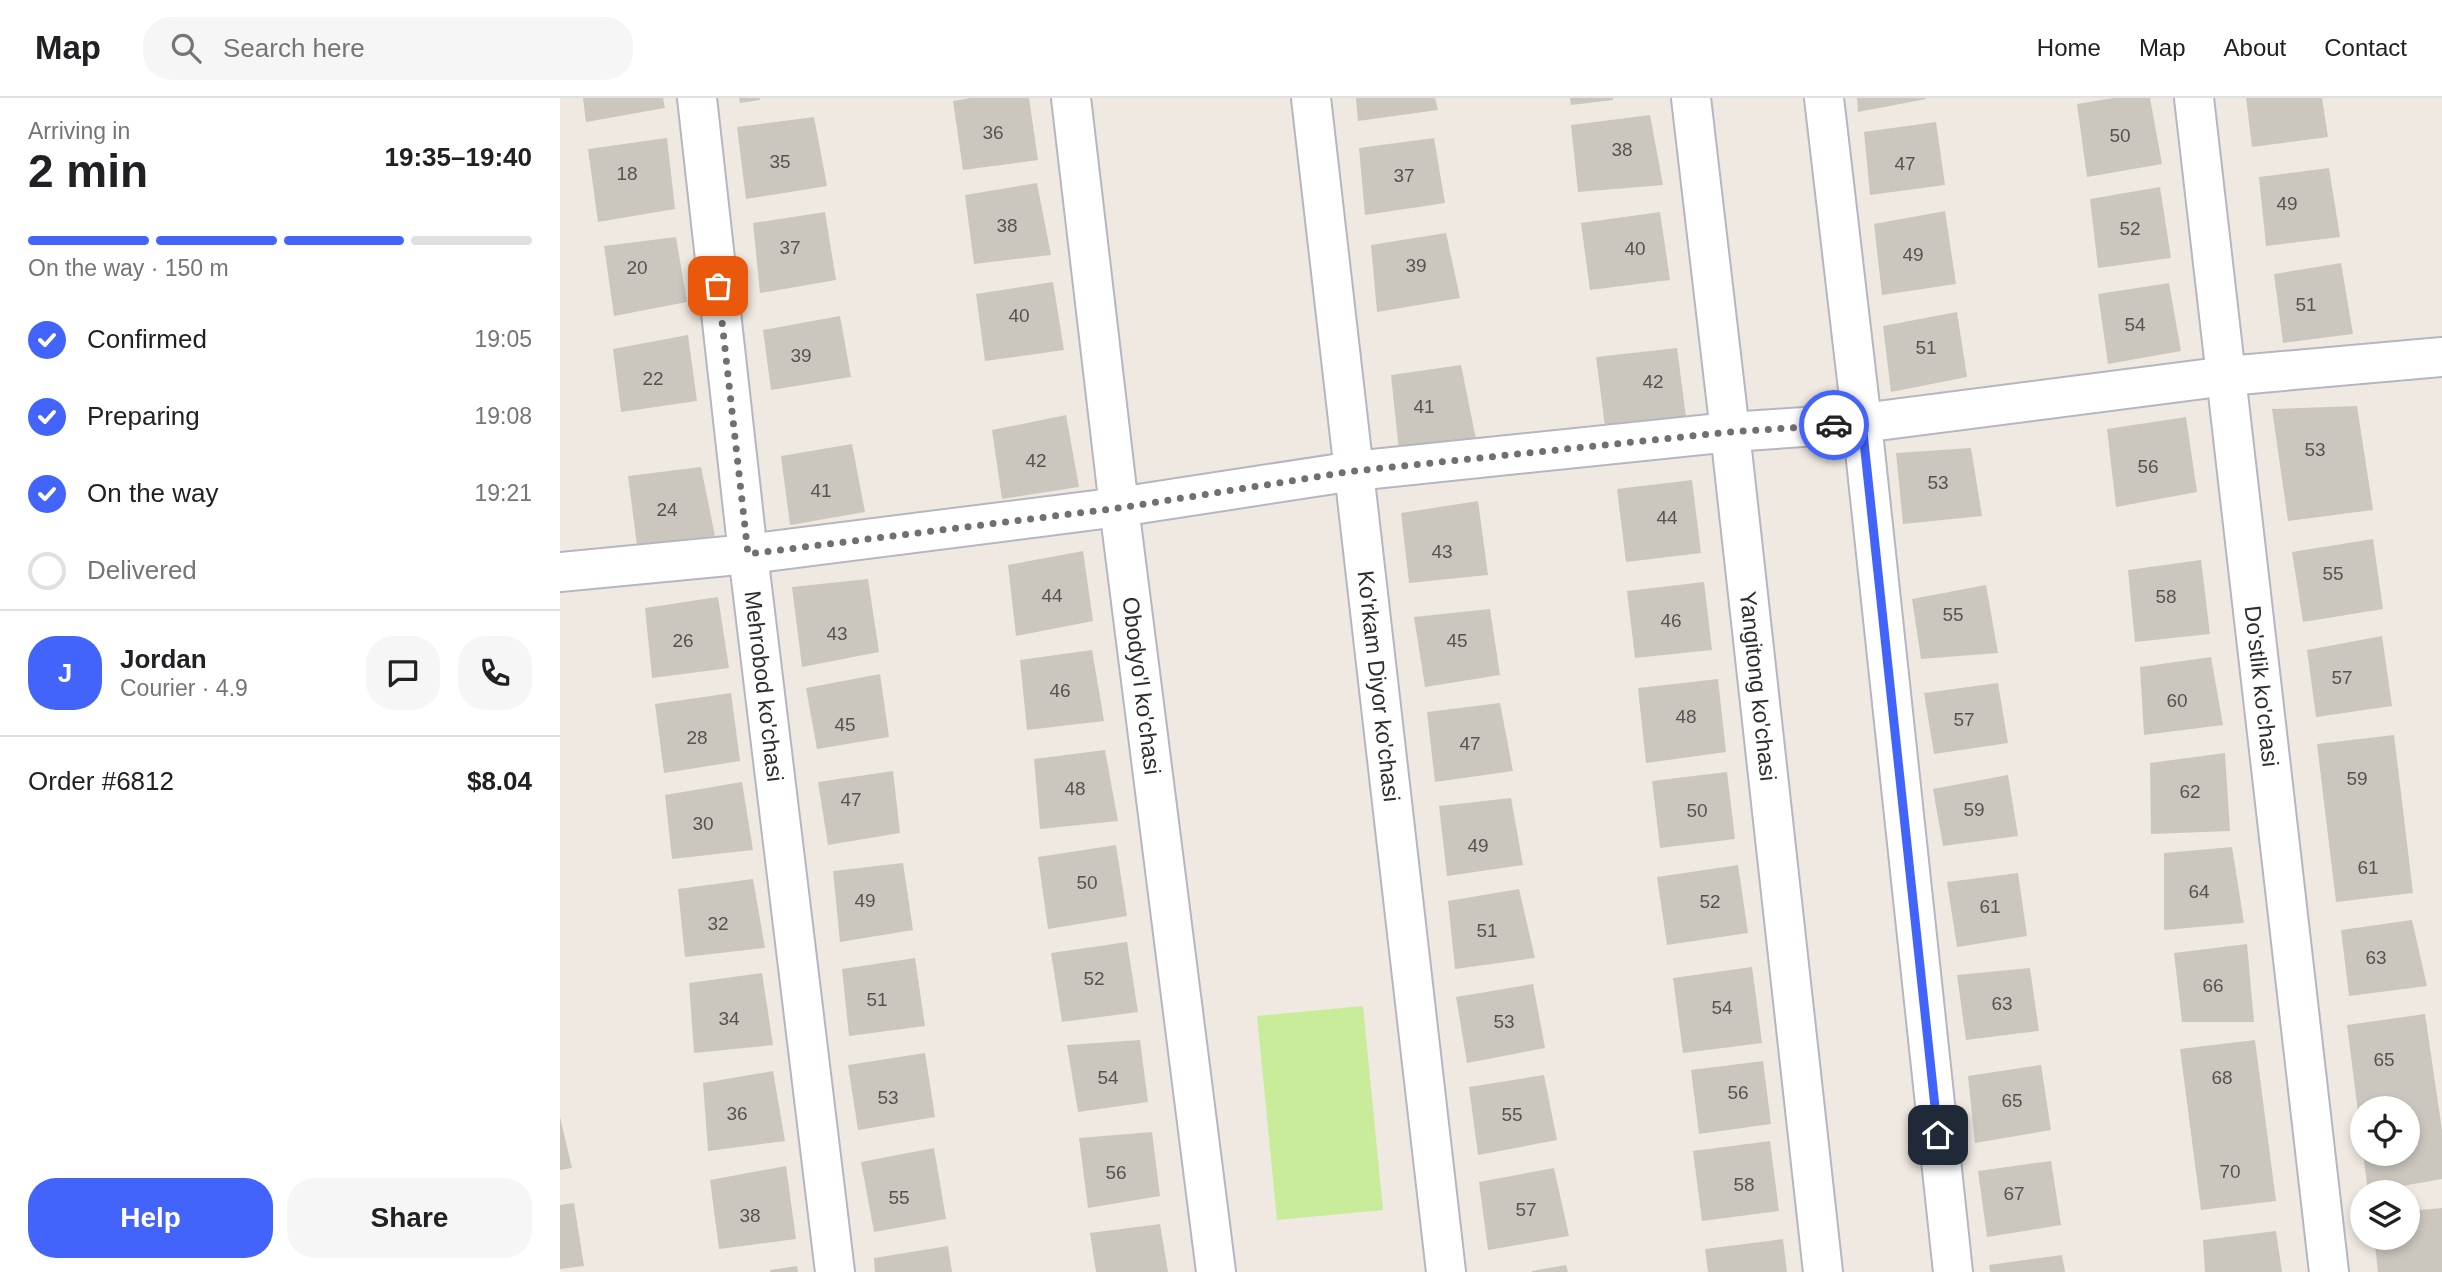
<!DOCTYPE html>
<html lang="en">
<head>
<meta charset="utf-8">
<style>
  :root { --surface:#fff; --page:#f6f6f6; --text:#202124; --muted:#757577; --line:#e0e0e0; --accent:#4264fb }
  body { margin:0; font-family:Arial,sans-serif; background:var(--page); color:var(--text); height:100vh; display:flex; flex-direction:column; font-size:26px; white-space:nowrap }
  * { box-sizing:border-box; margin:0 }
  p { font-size:23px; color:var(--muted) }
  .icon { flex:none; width:38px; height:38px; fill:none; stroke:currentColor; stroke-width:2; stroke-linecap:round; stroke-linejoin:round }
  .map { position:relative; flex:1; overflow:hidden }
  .details { display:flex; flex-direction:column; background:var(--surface); width:560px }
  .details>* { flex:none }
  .tools { position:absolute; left:1790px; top:998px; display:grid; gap:14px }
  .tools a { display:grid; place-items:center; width:70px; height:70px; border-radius:50%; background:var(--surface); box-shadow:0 4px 10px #0003; font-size:35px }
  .pin { position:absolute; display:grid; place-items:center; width:60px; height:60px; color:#fff; margin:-30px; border-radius:14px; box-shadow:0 4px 10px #0006 }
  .courier { position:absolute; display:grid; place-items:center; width:70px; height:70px; margin:-35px; border:5px solid #4264fb; border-radius:50%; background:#fff; color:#222; box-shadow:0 2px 9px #0007 }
  .head em { font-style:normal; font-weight:700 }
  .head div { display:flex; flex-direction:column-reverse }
  .head { display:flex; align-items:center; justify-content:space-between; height:119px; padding:0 28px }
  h1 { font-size:46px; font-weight:700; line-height:52px }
  .bar { display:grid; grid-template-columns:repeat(4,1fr); gap:10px 7px; align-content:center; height:84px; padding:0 28px }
  .bar i { height:9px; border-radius:5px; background:var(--line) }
  .bar .selected { background:var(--accent) }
  .bar p { grid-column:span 4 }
  .line { display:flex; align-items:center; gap:18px; padding:0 28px; border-top:2px solid var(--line) }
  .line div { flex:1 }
  .round { display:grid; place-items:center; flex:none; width:74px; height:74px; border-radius:28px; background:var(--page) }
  ol { padding:0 28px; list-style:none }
  li { display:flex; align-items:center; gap:21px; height:77px }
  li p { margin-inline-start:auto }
  li .icon { padding:7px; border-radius:50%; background:var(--accent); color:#fff; stroke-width:4 }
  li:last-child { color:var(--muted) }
  li i { width:38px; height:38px; border:4px solid var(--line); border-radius:50% }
  .primary-button { display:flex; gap:14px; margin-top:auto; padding:14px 28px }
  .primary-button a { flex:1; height:80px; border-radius:28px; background:var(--accent); color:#fff; font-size:28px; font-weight:700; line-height:80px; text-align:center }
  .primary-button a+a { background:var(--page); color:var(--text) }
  header { display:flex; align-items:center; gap:42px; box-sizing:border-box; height:98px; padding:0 35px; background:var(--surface); border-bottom:2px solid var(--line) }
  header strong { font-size:33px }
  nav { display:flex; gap:38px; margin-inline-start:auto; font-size:24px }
  .search { width:490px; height:63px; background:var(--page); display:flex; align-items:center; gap:18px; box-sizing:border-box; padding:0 24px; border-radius:28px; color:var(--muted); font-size:26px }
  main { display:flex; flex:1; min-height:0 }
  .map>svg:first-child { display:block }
</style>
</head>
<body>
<header>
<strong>Map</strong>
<div class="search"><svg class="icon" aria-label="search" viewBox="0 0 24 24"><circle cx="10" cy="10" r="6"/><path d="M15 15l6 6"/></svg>Search here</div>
<nav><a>Home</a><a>Map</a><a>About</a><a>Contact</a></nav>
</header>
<main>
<section class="details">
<div class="head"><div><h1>2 min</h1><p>Arriving in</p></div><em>19:35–19:40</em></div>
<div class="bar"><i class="selected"></i><i class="selected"></i><i class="selected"></i><i></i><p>On the way · 150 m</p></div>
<ol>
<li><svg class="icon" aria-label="check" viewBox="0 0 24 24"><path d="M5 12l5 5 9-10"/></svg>Confirmed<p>19:05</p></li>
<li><svg class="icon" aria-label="check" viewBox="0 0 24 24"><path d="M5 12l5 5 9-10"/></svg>Preparing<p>19:08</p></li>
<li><svg class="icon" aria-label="check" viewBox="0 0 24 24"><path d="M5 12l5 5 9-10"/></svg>On the way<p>19:21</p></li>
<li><i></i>Delivered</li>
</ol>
<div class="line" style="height:126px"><b class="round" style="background:var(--accent);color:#fff">J</b><div><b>Jordan</b><p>Courier · 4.9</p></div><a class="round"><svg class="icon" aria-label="chat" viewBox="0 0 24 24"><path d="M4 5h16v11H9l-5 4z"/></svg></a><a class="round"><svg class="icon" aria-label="phone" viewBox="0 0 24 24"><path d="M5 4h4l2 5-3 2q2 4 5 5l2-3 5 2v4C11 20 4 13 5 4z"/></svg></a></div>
<div class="line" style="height:91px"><div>Order #6812</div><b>$8.04</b></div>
<div class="primary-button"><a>Help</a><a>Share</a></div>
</section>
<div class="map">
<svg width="1882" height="1174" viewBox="0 0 1882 1174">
  <rect width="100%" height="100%" fill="#efe9e1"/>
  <!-- pitch -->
  <path fill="#c9ec9a" d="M803 908 823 1112 717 1122 697 918Z"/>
  <!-- building -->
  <g fill="#cbc7bf">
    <path d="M23 0H103L105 10 26 24Z"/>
    <path d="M179 0H200V2L180 5Z"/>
    <path d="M410 0H469L478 62 403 72 393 3Z"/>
    <path d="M796 0H875L878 12 798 23Z"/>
    <path d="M1010 0H1053V2L1011 7Z"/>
    <path d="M1297 0H1366V1L1298 14Z"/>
    <path d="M1553 0H1590L1602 66 1527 79 1517 6Z"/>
    <path d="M1686 0H1762L1768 39 1692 49Z"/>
    <path d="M1090 17 1103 87 1018 94 1011 27Z"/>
    <path d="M254 19 267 88 186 101 177 29Z"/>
    <path d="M1376 24 1385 87 1310 97 1304 34Z"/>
    <path d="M107 40 115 111 38 124 28 51Z"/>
    <path d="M874 40 885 105 805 117 799 50Z"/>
    <path d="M1769 70 1780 139 1706 148 1699 79Z"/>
    <path d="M477 85 491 157 414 166 405 97Z"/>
    <path d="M1600 89 1611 160 1538 170 1530 101Z"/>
    <path d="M1385 113 1396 186 1322 197 1314 126Z"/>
    <path d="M265 114 276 182 200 195 193 125Z"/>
    <path d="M1100 114 1110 182 1030 192 1021 125Z"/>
    <path d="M886 135 900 200 817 214 811 147Z"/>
    <path d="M116 139 127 204 54 218 44 148Z"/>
    <path d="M1781 165 1793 236 1723 245 1714 176Z"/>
    <path d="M493 184 504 252 425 263 416 196Z"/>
    <path d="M1609 185 1621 253 1548 266 1538 196Z"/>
    <path d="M1397 214 1407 279 1331 294 1323 228Z"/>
    <path d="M280 218 291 279 211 292 203 232Z"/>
    <path d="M128 237 137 303 61 314 53 251Z"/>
    <path d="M1117 250 1126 319 1045 328 1036 259Z"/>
    <path d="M901 267 916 341 839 353 831 277Z"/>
    <path d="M1797 308 1813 412 1728 423 1712 311Z"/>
    <path d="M506 317 519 389 442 401 432 332Z"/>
    <path d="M1626 319 1637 394 1556 409 1547 331Z"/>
    <path d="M292 346 305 414 230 427 221 358Z"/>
    <path d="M1411 350 1422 418 1343 426 1336 355Z"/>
    <path d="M141 369 155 438 77 447 68 378Z"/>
    <path d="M1132 382 1141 455 1066 464 1057 391Z"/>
    <path d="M918 403 928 477 849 485 841 415Z"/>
    <path d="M1813 441 1823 511 1743 524 1732 454Z"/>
    <path d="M523 453 533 523 456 538 448 467Z"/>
    <path d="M1641 462 1650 536 1575 544 1568 472Z"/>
    <path d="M308 481 319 554 242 569 232 489Z"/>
    <path d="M1144 484 1152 552 1075 560 1067 493Z"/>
    <path d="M1426 487 1438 555 1361 561 1352 501Z"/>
    <path d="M158 499 169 570 92 580 85 510Z"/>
    <path d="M930 511 940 577 865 589 854 519Z"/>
    <path d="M1822 538 1832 608 1756 619 1747 552Z"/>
    <path d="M532 552 544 623 467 632 460 562Z"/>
    <path d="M1651 559 1663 627 1584 637 1580 569Z"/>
    <path d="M320 576 329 639 257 651 246 590Z"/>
    <path d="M1158 581 1166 654 1086 665 1078 590Z"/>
    <path d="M1438 585 1448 645 1374 656 1364 595Z"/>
    <path d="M171 595 180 663 104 675 95 606Z"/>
    <path d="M940 605 953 673 875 684 867 614Z"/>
    <path d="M1834 637 1853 795 1776 804 1757 646Z"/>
    <path d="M545 652 558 723 480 731 474 661Z"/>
    <path d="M1665 655 1670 733 1591 736 1590 665Z"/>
    <path d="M333 673 340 735 268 747 258 684Z"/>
    <path d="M1167 674 1175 741 1100 750 1092 683Z"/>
    <path d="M1448 677 1458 738 1383 748 1373 691Z"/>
    <path d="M182 684 193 752 112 761 105 697Z"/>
    <path d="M951 700 963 767 887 778 879 708Z"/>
    <path d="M556 747 567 818 488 831 478 759Z"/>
    <path d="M1672 749 1684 825 1604 832V755Z"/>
    <path d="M343 765 353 832 280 844 273 773Z"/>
    <path d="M1178 767 1188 835 1107 847 1097 779Z"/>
    <path d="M1458 775 1467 838 1397 849 1387 784Z"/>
    <path d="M193 781 205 850 125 859 118 791Z"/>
    <path d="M959 791 975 860 895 871 888 803Z"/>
    <path d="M1852 822 1867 888 1789 898 1781 832Z"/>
    <path d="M567 844 578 914 502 924 491 855Z"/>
    <path d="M1687 846 1694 924H1622L1614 855Z"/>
    <path d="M355 860 365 928 289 938 282 871Z"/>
    <path d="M1192 869 1202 945 1123 955 1113 880Z"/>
    <path d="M1470 870 1479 933 1406 942 1397 877Z"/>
    <path d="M202 875 213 947 134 955 129 885Z"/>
    <path d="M973 886 985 950 907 965 896 899Z"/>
    <path d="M1865 916 1882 1032V1081L1808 1094 1803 1055H1848V1010H1802L1801 1038 1787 927Z"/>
    <path d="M580 942 588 1004 518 1014 507 947Z"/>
    <path d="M1695 942 1716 1103 1641 1112 1620 951Z"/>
    <path d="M365 955 375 1019 298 1032 288 967Z"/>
    <path d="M1203 963 1211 1026 1139 1036 1131 972Z"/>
    <path d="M1481 967 1491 1032 1415 1045 1408 978Z"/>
    <path d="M213 973 225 1043 148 1053 143 985Z"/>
    <path d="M984 977 997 1042 918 1057 909 989Z"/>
    <path d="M0 1019 12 1070 0 1072Z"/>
    <path d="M592 1034 600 1098 528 1110 519 1040Z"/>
    <path d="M1210 1043 1219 1113 1142 1123 1133 1053Z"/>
    <path d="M374 1050 386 1121 314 1134 301 1064Z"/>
    <path d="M1491 1063 1501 1127 1427 1139 1418 1073Z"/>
    <path d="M226 1068 236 1141 159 1151 150 1082Z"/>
    <path d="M994 1070 1009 1138 928 1152 919 1084Z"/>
    <path d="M14 1105 24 1168 0 1171V1107Z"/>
    <path d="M1882 1110V1174H1818L1814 1139H1848V1113Z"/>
    <path d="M600 1126 608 1174H536L530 1135Z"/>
    <path d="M1716 1133 1722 1174H1645L1643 1142Z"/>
    <path d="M1223 1141 1227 1174H1148L1145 1151Z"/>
    <path d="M388 1148 392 1174H315L314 1160Z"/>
    <path d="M1502 1157 1505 1174H1430L1429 1167Z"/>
    <path d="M1006 1167 1008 1174H972V1173Z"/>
    <path d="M237 1168 238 1174H210V1172Z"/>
  </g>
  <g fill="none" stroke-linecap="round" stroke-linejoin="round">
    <!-- minor casing -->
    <g stroke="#b4b7c1" stroke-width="42">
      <g id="minor">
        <path id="s1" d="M137 0 188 456 275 1174"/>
        <path id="s2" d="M511 0 559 409 656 1174"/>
        <path id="s3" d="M751 0 886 1174"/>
        <path id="s4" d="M1131 0 1170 334 1263 1174"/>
        <path d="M1264 0 1302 325 1393 1174"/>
        <path id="s5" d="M1634 0 1769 1174"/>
        <path d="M0 474 188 456 559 409 794 373 1170 334 1302 325 1667 278 1882 259"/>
      </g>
    </g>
    <!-- minor -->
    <use href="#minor" stroke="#fff" stroke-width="38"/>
  </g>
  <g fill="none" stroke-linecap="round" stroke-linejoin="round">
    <!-- done -->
    <path stroke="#726f6d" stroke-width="7" stroke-dasharray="0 12.6" d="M158 188 188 456 559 410 794 373 1170 334 1274 327"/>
    <!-- route -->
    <path stroke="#4264fb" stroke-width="9" d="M1274 327 1302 325 1378 1037"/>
  </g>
  <g text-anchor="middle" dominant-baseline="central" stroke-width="6" stroke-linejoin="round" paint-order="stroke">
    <!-- number labels -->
    <g font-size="19" fill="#555452">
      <text x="433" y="34">36</text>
      <text x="1560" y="37">50</text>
      <text x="1062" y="51">38</text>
      <text x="220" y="63">35</text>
      <text x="1345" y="65">47</text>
      <text x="67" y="75">18</text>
      <text x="844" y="77">37</text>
      <text x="1727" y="105">49</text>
      <text x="447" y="127">38</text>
      <text x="1570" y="130">52</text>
      <text x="230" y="149">37</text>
      <text x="1075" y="150">40</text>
      <text x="1353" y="156">49</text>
      <text x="856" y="167">39</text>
      <text x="77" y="169">20</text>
      <text x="1746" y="206">51</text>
      <text x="459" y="217">40</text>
      <text x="1575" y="226">54</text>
      <text x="1366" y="249">51</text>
      <text x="241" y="257">39</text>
      <text x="93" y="280">22</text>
      <text x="1093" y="283">42</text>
      <text x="864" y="308">41</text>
      <text x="1755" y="351">53</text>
      <text x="476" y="362">42</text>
      <text x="1588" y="368">56</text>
      <text x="1378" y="384">53</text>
      <text x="261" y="392">41</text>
      <text x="107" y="411">24</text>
      <text x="1107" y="419">44</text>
      <text x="882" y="453">43</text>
      <text x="1773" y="475">55</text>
      <text x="492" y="497">44</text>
      <text x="1606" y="498">58</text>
      <text x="1393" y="516">55</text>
      <text x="1111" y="522">46</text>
      <text x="277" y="535">43</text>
      <text x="123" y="542">26</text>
      <text x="897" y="542">45</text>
      <text x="1782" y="579">57</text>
      <text x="500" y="592">46</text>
      <text x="1617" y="602">60</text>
      <text x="1126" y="618">48</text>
      <text x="1404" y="621">57</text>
      <text x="285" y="626">45</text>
      <text x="137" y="639">28</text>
      <text x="910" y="645">47</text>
      <text x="1797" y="680">59</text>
      <text x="515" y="690">48</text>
      <text x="1630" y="693">62</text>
      <text x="291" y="701">47</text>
      <text x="1414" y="711">59</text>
      <text x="1137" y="712">50</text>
      <text x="143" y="725">30</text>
      <text x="918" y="747">49</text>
      <text x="1808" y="769">61</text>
      <text x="527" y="784">50</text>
      <text x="1639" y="793">64</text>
      <text x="305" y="802">49</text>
      <text x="1150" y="803">52</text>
      <text x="1430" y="808">61</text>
      <text x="158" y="825">32</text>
      <text x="927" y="832">51</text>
      <text x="1816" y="859">63</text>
      <text x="534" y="880">52</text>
      <text x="1653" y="887">66</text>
      <text x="317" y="901">51</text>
      <text x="1442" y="905">63</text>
      <text x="1162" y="909">54</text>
      <text x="169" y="920">34</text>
      <text x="944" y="923">53</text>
      <text x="1824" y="961">65</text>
      <text x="548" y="979">54</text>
      <text x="1662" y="979">68</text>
      <text x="1178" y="994">56</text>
      <text x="328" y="999">53</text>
      <text x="1452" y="1002">65</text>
      <text x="177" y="1015">36</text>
      <text x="952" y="1016">55</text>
      <text x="1670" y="1073">70</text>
      <text x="556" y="1074">56</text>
      <text x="1184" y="1086">58</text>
      <text x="1454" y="1095">67</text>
      <text x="339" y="1099">55</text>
      <text x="966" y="1111">57</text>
      <text x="190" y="1117">38</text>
    </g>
    <!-- street labels -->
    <g font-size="23" fill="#2e2e2e" stroke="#fff">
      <text stroke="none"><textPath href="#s1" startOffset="592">Mehrobod ko'chasi</textPath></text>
      <text stroke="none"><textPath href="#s2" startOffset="592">Obodyo'l ko'chasi</textPath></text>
      <text stroke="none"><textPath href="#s3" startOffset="592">Ko'rkam Diyor ko'chasi</textPath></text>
      <text stroke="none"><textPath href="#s4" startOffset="592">Yangitong ko'chasi</textPath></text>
      <text stroke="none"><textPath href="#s5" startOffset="592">Do'stlik ko'chasi</textPath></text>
    </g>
  </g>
</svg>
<div class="tools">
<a><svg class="icon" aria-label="locate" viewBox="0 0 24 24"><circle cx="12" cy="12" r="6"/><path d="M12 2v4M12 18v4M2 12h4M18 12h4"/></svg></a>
<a><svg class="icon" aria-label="layers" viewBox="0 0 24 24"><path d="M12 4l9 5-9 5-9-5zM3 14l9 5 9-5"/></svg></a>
</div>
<div class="pin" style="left:158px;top:188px;background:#ea580c"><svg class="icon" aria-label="bag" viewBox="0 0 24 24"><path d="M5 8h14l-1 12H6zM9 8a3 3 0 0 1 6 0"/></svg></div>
<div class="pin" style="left:1378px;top:1037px;background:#1f2937"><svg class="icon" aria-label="home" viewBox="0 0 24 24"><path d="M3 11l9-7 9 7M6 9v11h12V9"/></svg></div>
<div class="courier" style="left:1274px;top:327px"><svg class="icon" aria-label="car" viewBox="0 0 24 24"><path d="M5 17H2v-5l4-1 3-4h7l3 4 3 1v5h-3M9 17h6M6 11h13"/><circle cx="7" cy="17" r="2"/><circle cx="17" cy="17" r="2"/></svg></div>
</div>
</main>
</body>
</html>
